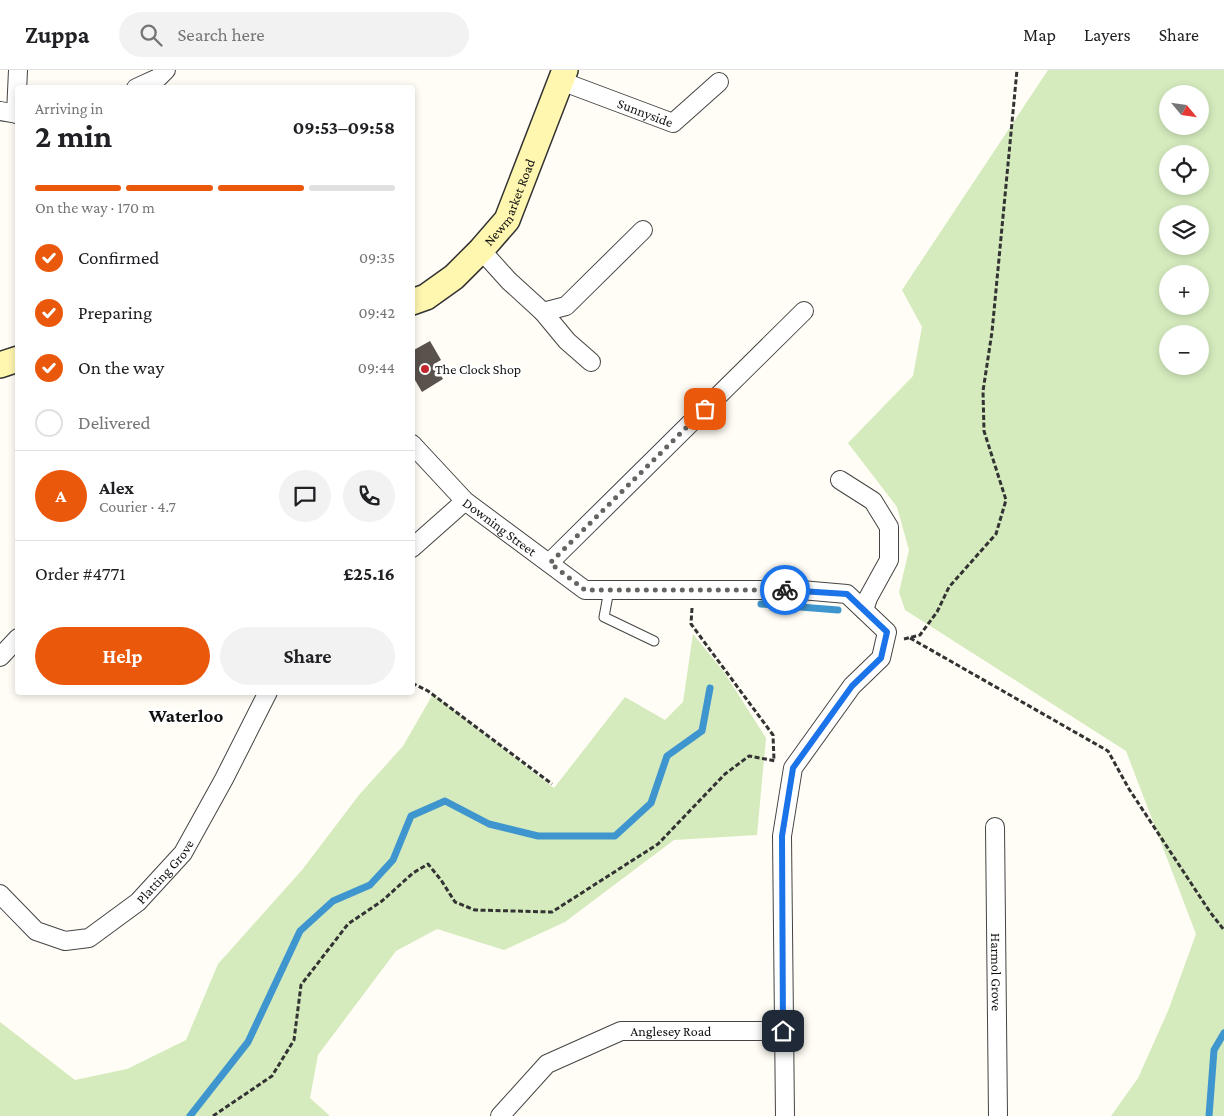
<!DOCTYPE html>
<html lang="en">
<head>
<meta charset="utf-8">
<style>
  :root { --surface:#fff; --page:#f2f2f2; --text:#202124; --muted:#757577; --line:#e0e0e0; --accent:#ea580c }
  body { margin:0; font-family:"Crimson Pro",serif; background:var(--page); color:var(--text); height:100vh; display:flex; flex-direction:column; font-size:19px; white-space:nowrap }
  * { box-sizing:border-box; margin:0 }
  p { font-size:16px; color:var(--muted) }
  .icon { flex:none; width:28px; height:28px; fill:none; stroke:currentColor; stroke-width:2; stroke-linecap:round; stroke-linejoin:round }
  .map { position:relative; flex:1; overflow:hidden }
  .sheet { position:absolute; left:15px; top:15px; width:400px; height:610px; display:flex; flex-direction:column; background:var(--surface); border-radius:5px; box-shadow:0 2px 8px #0003 }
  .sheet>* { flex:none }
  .needle { width:32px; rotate:119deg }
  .controls { position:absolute; left:1159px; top:15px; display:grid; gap:10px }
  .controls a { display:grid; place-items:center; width:50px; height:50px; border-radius:50%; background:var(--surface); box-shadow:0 2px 8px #0003; font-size:25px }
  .pin { position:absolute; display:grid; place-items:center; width:42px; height:42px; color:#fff; margin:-21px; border-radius:10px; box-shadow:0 2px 8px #0006 }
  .courier { position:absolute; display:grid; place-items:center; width:50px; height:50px; margin:-25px; border:4px solid #1a73e8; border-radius:50%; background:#fff; color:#222; box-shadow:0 1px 6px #0007 }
  .summary em { font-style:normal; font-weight:700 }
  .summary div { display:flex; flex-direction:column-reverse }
  .summary { display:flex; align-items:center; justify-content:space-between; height:85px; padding:0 20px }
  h1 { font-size:32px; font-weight:700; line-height:38px }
  .bar { display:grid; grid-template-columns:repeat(4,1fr); gap:8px 5px; align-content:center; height:60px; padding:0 20px }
  .bar i { height:6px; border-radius:4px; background:var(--line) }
  .bar .current { background:var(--accent) }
  .bar p { grid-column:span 4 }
  .line { display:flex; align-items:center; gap:12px; padding:0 20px; border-top:1px solid var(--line) }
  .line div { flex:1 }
  .round { display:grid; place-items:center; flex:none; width:52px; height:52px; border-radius:26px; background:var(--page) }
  ol { padding:0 20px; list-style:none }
  li { display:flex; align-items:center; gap:15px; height:55px }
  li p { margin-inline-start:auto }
  li .icon { padding:5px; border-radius:50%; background:var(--accent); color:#fff; stroke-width:4 }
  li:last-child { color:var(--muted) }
  li i { width:28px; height:28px; border:2px solid var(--line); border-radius:50% }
  .primary-button { display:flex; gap:10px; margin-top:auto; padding:10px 20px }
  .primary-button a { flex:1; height:58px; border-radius:30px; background:var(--accent); color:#fff; font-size:20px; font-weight:700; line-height:58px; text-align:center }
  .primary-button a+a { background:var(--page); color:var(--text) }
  header { display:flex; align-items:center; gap:30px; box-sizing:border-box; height:70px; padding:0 25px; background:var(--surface); border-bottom:1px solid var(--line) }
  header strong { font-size:24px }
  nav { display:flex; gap:28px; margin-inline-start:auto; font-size:18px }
  .search { width:350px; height:45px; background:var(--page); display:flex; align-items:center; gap:12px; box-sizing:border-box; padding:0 18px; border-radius:28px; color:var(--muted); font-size:19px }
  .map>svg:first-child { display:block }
</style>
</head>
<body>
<header>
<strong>Zuppa</strong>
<div class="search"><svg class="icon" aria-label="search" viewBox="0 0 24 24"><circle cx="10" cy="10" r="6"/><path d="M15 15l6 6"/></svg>Search here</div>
<nav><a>Map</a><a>Layers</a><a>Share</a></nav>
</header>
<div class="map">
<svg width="1224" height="1046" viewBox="0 0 1224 1046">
  <rect width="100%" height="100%" fill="#fffdf5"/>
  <!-- green -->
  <g fill="#d5ebbd" fill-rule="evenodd">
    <path d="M1048 0H1224V1046H1111L1138 1008 1168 941 1196 864 1126 681 905 540 899 522 909 480 897 437 848 373 913 306 922 257 902 220ZM1168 24H1200V56H1168ZM1168 84H1200V116H1168ZM1168 144H1200V176H1168ZM1168 204H1200V236H1168ZM1168 264H1200V296H1168Z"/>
    <path d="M693 564 724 602 766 668 757 765 674 770 565 852 504 880 437 859 396 881 318 985 310 1028 330 1046H0V952L75 1010 127 999 186 970 218 894 302 800 359 725 403 676 433 624 554 718 625 627 665 650 683 632Z"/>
  </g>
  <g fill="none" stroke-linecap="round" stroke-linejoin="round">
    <!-- stream -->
    <g stroke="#3f96cf" stroke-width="7">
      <path d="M761 534 838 540"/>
      <path d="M190 1046 248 972 300 861 333 831 370 815 393 790 411 746 445 731 489 754 538 766H615L651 733 667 686 702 661 710 618"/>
      <path d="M1209 1046 1214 980 1224 963"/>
    </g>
  </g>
  <!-- building -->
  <path fill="#5a524d" d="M430 271 441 290 434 294 443 309 422 322 412 305V281Z"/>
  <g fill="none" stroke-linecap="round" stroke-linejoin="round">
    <!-- lane casing -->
    <g stroke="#444" stroke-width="11">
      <path id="lane" d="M609 520 604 547 654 571"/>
    </g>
    <!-- street casing -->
    <g stroke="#444" stroke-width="20">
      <g id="street">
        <path id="s1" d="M561 11 673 53 719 12"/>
        <path d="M136 18 158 8 166 0"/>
        <path d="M0 41 18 44"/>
        <path d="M16 44 18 0"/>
        <path d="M481 180 509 211 543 242 566 236 643 160"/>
        <path d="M543 242 567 271 591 292"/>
        <path id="s2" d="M412 374 465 431 585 520H801L847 524 887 562 881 588 852 616 793 698 782 766 785 1046"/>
        <path d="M840 410 873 431 889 457V490L868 528 864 540"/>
        <path d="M412 478 465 431"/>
        <path d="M549 493 804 241"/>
        <path d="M0 587 18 568"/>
        <path id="s3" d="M995 757 998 1046"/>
        <path id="s4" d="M0 824 36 861 65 871 89 868 138 832 183 783 224 709 268 622"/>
        <path id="s5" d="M500 1046 547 994 621 961H783"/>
      </g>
    </g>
    <!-- secondary casing -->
    <g stroke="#333" stroke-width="28">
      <g id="secondary">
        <path id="s6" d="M412 232 426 227 454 207 481 180 507 150 565 0"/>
        <path d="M0 295 18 289"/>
      </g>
    </g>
    <!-- path -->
    <g stroke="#333" stroke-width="3" stroke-dasharray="5 2.5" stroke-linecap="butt">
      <path d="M692 538 691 554 773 665 774 690"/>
      <path d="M910 568 1108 681 1129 719 1210 842 1224 860"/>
      <path d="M904 569 920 565 937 542 949 517 996 464 1006 430 984 361 983 321 992 262 1017 0"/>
      <path d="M412 613 428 621 552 714"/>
      <path d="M213 1046 272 1006 294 970 301 915 348 854 382 831 413 803 428 794 441 810 455 832 475 840 552 842 658 774 725 704 749 686 776 691"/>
    </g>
    <!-- lane -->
    <use href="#lane" stroke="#fff" stroke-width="9"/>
    <!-- street -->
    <use href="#street" stroke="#fff" stroke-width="18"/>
    <!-- secondary -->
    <use href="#secondary" stroke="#fff6b0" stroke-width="25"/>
  </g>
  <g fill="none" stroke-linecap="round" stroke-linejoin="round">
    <!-- done -->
    <path stroke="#646461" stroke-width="5" stroke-dasharray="0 9" d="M705 339 550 493 585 520H785"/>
    <!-- route -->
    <path stroke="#1a73e8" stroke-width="6" d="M783 961 782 766 793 698 852 616 881 588 887 562 847 524 785 520"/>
  </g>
  <!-- markers -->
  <circle fill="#c4262e" stroke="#fff" stroke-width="2" cx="425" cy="299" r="5"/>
  <g text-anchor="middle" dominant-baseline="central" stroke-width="5" stroke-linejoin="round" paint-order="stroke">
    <!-- street labels -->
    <g font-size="14" fill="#111" stroke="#fff">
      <text stroke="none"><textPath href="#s1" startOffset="90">Sunnyside</textPath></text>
      <text stroke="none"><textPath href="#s6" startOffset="144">Newmarket Road</textPath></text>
      <text stroke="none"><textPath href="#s2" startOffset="121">Downing Street</textPath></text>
      <text stroke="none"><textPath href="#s4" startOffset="208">Platting Grove</textPath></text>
      <text stroke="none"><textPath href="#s3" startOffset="145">Harmol Grove</textPath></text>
      <text stroke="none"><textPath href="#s5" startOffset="201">Anglesey Road</textPath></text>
    </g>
    <!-- poi labels -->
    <g font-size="14" fill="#111" stroke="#fff" text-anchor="start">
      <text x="435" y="299">The Clock Shop</text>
    </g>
    <!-- district labels -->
    <g font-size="19" font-weight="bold" fill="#111" stroke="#fff">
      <text x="186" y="645">Waterloo</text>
    </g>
  </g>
</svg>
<div class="controls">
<a><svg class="needle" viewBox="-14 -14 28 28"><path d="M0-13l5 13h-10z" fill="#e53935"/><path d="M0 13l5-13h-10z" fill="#757577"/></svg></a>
<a><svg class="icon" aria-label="locate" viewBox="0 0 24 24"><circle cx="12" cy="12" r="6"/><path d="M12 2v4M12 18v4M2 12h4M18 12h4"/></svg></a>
<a><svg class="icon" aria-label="layers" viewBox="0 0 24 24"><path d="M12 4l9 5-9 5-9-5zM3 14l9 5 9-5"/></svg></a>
<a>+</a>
<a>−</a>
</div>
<div class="pin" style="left:705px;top:339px;background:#ea580c"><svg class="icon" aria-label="bag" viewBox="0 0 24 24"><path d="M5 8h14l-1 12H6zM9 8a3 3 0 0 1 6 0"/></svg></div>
<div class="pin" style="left:783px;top:961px;background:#1f2937"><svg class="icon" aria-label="home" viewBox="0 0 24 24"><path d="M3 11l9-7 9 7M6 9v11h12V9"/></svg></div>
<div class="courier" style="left:785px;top:520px"><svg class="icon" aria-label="bike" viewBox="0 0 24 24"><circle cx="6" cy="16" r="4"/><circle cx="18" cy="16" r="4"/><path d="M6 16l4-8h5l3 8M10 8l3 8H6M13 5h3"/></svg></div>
<section class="sheet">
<div class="summary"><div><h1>2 min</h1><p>Arriving in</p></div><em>09:53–09:58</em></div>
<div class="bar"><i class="current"></i><i class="current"></i><i class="current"></i><i></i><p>On the way · 170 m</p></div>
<ol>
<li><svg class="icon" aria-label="check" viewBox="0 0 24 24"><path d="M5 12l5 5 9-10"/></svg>Confirmed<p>09:35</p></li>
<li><svg class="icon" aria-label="check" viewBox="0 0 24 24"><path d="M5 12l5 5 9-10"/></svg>Preparing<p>09:42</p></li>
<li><svg class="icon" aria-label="check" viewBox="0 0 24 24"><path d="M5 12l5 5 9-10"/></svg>On the way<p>09:44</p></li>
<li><i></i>Delivered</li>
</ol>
<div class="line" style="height:90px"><b class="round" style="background:var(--accent);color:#fff">A</b><div><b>Alex</b><p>Courier · 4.7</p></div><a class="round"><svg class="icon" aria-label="chat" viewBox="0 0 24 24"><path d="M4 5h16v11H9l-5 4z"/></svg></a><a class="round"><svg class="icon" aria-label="phone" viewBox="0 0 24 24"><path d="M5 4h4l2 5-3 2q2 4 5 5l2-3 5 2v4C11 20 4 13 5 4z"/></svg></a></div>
<div class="line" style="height:65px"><div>Order #4771</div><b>£25.16</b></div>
<div class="primary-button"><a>Help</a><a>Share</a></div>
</section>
</div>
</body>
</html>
